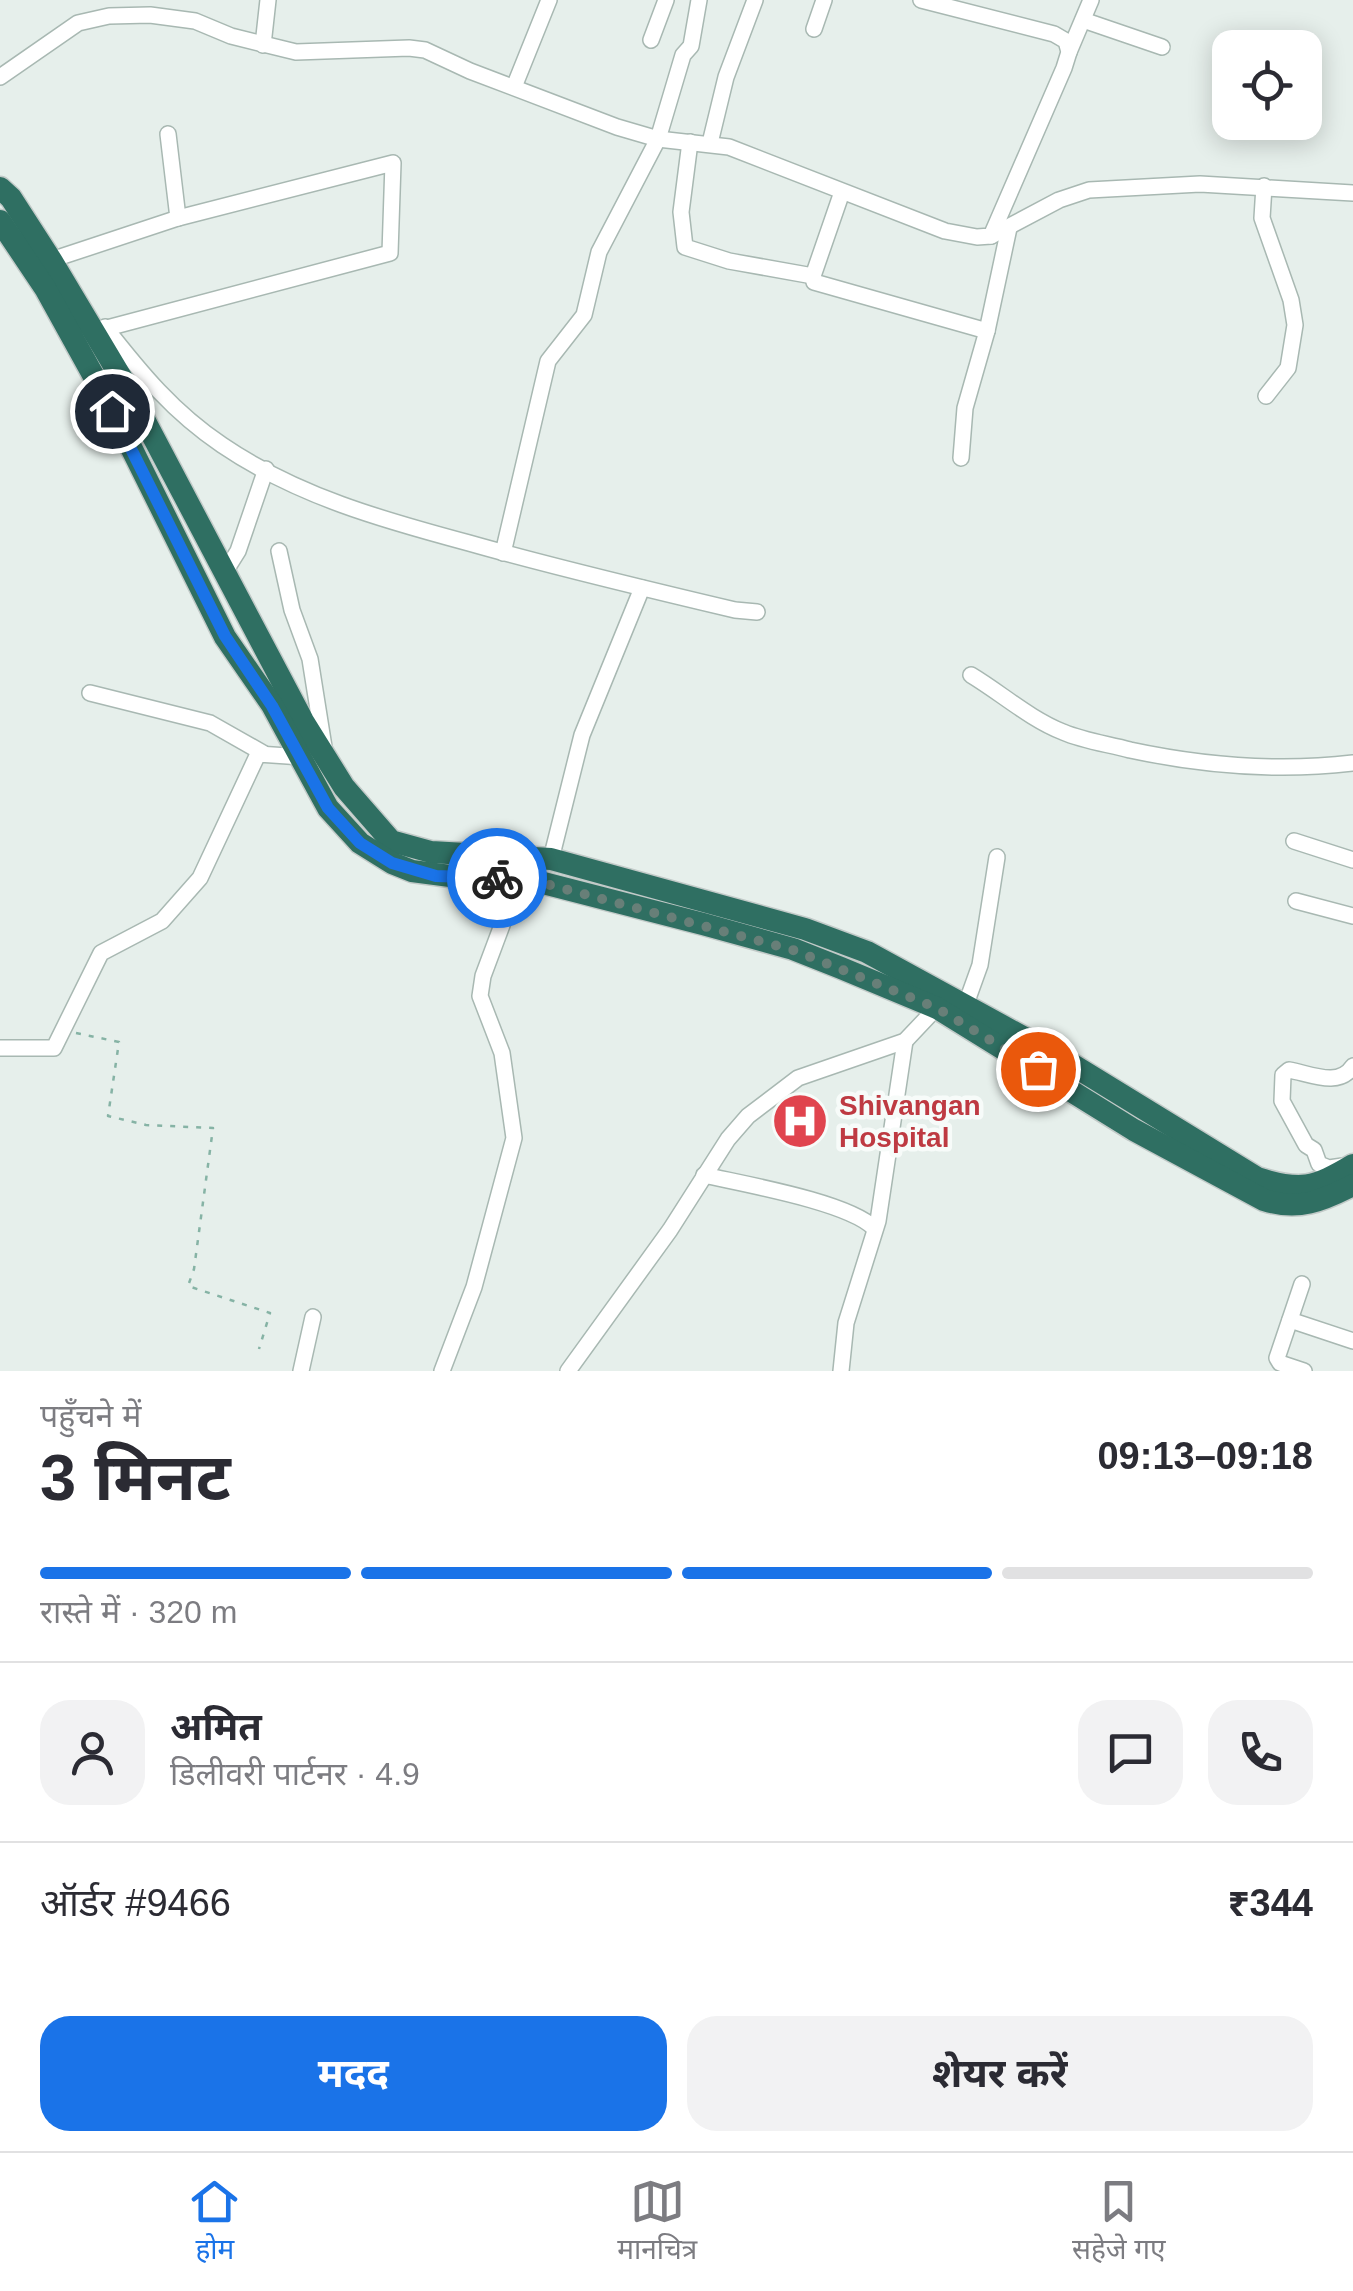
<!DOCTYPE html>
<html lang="hi">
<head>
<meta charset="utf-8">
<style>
  :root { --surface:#fff; --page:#f2f2f3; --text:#2b2b33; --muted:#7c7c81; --line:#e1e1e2; --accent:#1a73e8 }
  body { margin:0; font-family:Helvetica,"Noto Sans Devanagari",sans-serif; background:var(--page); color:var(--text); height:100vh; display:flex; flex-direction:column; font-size:38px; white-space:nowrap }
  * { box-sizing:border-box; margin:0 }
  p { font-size:32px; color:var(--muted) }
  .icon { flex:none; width:55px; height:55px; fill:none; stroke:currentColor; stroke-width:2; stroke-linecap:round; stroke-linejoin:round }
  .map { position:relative; height:1371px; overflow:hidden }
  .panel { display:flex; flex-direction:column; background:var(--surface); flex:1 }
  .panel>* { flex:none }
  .fabs { position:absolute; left:1212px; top:30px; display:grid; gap:20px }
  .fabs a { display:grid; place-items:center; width:110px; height:110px; border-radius:20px; background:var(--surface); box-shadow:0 5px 25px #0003; font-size:50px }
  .pin { position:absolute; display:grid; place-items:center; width:85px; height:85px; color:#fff; margin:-42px; border:5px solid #fff; border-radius:50%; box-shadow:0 2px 10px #0007 }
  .courier { position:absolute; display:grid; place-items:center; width:100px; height:100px; margin:-50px; border:8px solid #1a73e8; border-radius:50%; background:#fff; color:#222; box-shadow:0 2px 12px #0007 }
  .headline em { font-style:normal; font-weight:700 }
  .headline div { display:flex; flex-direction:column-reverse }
  .headline { display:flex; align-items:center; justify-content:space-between; height:170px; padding:0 40px }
  h1 { font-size:65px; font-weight:700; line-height:75px }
  .bar { display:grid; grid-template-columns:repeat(4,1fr); gap:15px 10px; align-content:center; height:120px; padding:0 40px }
  .bar i { height:12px; border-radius:8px; background:var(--line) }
  .bar .on { background:var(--accent) }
  .bar p { grid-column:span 4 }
  .line { display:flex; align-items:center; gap:25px; padding:0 40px; border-top:2px solid var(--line) }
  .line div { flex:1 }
  .round { display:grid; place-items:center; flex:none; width:105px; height:105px; border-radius:30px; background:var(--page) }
  .action { display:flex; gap:20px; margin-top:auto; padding:20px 40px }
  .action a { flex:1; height:115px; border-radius:30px; background:var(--accent); color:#fff; font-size:40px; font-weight:700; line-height:115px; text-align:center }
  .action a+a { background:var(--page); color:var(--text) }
  .menu { display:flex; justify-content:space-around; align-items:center; height:140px; border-top:2px solid var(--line); background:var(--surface); font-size:28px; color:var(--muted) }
  .menu a { display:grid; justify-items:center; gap:5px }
  .menu .on { color:var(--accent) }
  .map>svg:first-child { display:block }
</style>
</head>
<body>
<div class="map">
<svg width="1353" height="1371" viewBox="0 0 1353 1371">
  <rect width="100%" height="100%" fill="#e6efeb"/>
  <!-- building -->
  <path fill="#bbcac4" d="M797 1103 826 1108 821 1134 774 1126 776 1112 795 1115Z"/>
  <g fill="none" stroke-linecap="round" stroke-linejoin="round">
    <!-- minor casing -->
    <g stroke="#a8b8b2" stroke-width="18">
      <g id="minor">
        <path d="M1083 20 1162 47"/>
        <path d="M814 29 824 0"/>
        <path d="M651 40 666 0"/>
        <path d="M263 45 268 0"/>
        <path d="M1069 52 1091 0"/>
        <path d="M0 77 78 23 109 16 150 15 195 21 231 36 296 52 409 48 425 50 470 71 617 127 658 139 729 147 945 231 977 237 991 236 1064 68 1069 52 1066 41 1054 34 921 0"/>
        <path d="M514 87 549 0"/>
        <path d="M168 134 178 218"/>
        <path d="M690 142 681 212 685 247 729 261 813 276"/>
        <path d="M710 143 726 77 755 0"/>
        <path d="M1264 186 1262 218 1291 300 1295 325 1288 368 1266 396"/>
        <path d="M842 192 813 276 814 282 987 331"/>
        <path d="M991 236 1059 200 1089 190 1200 184 1353 193"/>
        <path d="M51 260 178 218 393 163 390 253 92 332"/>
        <path d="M105 327C141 373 173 412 222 445 297 496 383 520 469 543 557 568 646 589 735 610L757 612"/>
        <path d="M961 458 965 408 987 331 1009 228"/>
        <path d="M279 551 292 610 310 659 324 747"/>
        <path d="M503 553 548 361 584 315 599 252 658 139 683 55 691 46 699 0"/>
        <path d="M223 575 238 551 266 469"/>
        <path d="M971 675C1001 693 1030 719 1063 732 1084 741 1108 744 1130 750 1205 766 1277 772 1353 763"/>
        <path d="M90 693 210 723 263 753"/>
        <path d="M1294 841 1353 860"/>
        <path d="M551 859 582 735 642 588"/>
        <path d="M1296 901 1353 916"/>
        <path d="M966 1004 980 965 997 857"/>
        <path d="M0 1048H54L101 953 162 921 200 878 258 754 302 757"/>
        <path d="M1343 1166 1329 1168 1319 1164 1314 1150 1306 1145 1282 1101 1283 1075 1289 1070C1311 1074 1339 1088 1353 1066"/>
        <path d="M704 1175C743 1184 848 1202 874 1228"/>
        <path d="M1302 1284 1277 1358 1280 1363 1304 1371"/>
        <path d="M1290 1320 1353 1341"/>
        <path d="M301 1371 313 1317"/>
        <path d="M442 1371 474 1287 514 1138 502 1053 480 996 483 976 520 877"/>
        <path d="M568 1371 670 1230 728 1139 748 1116 798 1078 905 1041 941 1003"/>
        <path d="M841 1371 846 1323 878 1221 905 1041"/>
      </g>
    </g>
    <!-- highway casing -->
    <g stroke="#c2cac8" stroke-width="25">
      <g id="highway">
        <path d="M0 188 11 198 51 260 128 389 303 721 344 787 391 841 431 852 551 859 805 929 867 952 1063 1059 1257 1178C1301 1192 1314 1188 1353 1165"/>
        <path d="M0 221 45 288 113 411 225 637 272 705 328 808 360 843 392 863 412 871 473 879 520 877 703 924 793 949 841 968 937 1008 1134 1130 1264 1200C1298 1211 1322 1201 1353 1185"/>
      </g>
    </g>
    <!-- path -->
    <path stroke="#86b3a5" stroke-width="2.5" stroke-dasharray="5 8" stroke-linecap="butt" d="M76 1033 119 1042 108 1116 146 1125 213 1128 194 1269 188 1286 270 1313 259 1349"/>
    <!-- minor -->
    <use href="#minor" stroke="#fff" stroke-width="15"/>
    <!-- highway -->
    <use href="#highway" stroke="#2f6f62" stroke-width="22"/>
  </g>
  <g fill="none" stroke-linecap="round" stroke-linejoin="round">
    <!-- done -->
    <path stroke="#687f78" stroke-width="10" stroke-dasharray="0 18" d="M497 878 520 877 793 950 937 1008 1038 1069"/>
    <!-- route -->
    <path stroke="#1a73e8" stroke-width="12" d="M112 411 225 636 272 706 328 808 360 843 392 863 436 876 497 878"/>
  </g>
  <!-- icons -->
  <defs>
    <g id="hospital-disc" transform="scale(2.875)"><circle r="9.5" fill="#e0444e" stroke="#f7fbf9"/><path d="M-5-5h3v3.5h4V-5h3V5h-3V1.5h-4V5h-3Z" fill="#fff"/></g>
  </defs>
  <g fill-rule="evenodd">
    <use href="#hospital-disc" x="800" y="1121"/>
  </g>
  <g text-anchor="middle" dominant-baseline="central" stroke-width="9" stroke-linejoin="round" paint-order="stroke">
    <!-- health labels -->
    <g font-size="28" font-weight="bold" fill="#be3a42" stroke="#f7fbf9" text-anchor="start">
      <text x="839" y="1105">Shivangan<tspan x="839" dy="32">Hospital</tspan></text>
    </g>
  </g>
</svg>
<div class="fabs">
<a><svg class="icon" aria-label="locate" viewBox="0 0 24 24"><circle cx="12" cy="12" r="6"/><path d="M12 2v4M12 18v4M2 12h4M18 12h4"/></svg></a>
</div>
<div class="pin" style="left:1038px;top:1069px;background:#ea580c"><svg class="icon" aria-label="bag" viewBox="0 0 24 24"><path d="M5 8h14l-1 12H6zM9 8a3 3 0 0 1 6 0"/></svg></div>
<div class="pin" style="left:112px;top:411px;background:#1f2937"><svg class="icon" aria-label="home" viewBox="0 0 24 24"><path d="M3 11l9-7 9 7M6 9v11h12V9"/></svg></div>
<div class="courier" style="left:497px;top:878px"><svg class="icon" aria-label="bike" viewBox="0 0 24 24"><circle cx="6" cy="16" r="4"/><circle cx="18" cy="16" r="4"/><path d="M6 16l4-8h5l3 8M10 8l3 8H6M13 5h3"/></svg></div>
</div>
<section class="panel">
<div class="headline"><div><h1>3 मिनट</h1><p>पहुँचने में</p></div><em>09:13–09:18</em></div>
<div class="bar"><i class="on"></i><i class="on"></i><i class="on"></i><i></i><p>रास्ते में · 320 m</p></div>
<div class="line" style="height:180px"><a class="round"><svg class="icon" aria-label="person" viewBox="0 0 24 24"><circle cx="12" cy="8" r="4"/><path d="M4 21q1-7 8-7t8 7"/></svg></a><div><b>अमित</b><p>डिलीवरी पार्टनर · 4.9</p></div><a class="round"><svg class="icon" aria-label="chat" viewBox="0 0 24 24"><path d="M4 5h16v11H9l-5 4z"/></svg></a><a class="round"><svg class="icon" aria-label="phone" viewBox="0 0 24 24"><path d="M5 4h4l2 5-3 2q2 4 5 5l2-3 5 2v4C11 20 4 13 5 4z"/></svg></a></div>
<div class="line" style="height:130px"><div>ऑर्डर #9466</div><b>₹344</b></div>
<div class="action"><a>मदद</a><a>शेयर करें</a></div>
</section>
<nav class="menu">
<a class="on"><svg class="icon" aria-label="home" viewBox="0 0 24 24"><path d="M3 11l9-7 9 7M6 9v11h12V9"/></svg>होम</a>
<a><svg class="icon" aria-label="map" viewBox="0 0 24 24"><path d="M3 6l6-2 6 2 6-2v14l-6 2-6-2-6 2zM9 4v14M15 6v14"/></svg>मानचित्र</a>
<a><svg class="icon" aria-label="saved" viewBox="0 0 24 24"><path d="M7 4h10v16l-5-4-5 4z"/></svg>सहेजे गए</a>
</nav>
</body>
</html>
